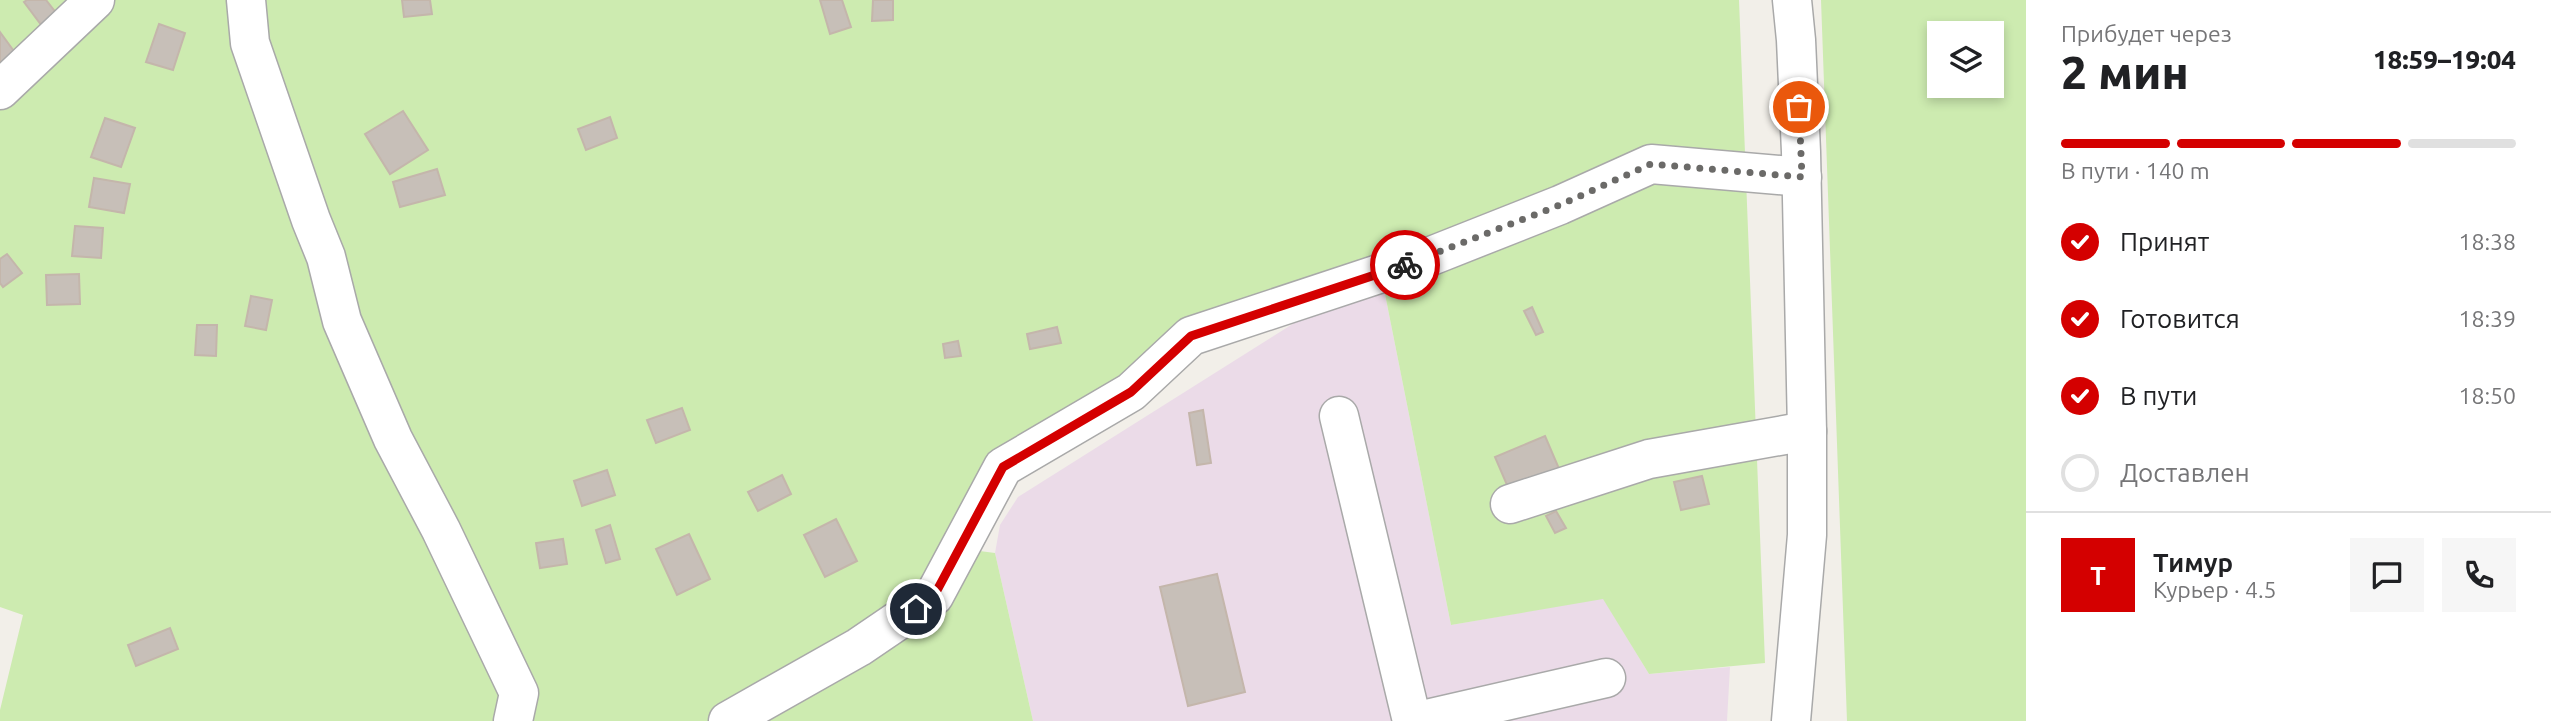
<!DOCTYPE html>
<html lang="ru">
<head>
<meta charset="utf-8">
<style>
  :root { --surface:#fff; --page:#f6f6f6; --text:#202124; --muted:#757577; --line:#e0e0e0; --accent:#d40000 }
  body { margin:0; font-family:Ubuntu,sans-serif; background:var(--page); color:var(--text); height:100vh; display:flex; flex-direction:column; font-size:26px; white-space:nowrap }
  * { box-sizing:border-box; margin:0 }
  p { font-size:23px; color:var(--muted) }
  .icon { flex:none; width:38px; height:38px; fill:none; stroke:currentColor; stroke-width:2; stroke-linecap:round; stroke-linejoin:round }
  .map { position:relative; flex:1; overflow:hidden }
  .panel { display:flex; flex-direction:column; background:var(--surface); width:525px }
  .panel>* { flex:none }
  .buttons { position:absolute; left:1927px; top:21px; display:grid; gap:14px }
  .buttons a { display:grid; place-items:center; width:77px; height:77px; border-radius:0px; background:var(--surface); box-shadow:0 4px 10px #0003; font-size:35px }
  .pin { position:absolute; display:grid; place-items:center; width:60px; height:60px; color:#fff; margin:-30px; border:4px solid #fff; border-radius:50%; box-shadow:0 2px 7px #0007 }
  .courier { position:absolute; display:grid; place-items:center; width:70px; height:70px; margin:-35px; border:5px solid #d40000; border-radius:50%; background:#fff; color:#222; box-shadow:0 2px 9px #0007 }
  .overview em { font-style:normal; font-weight:800 }
  .overview div { display:flex; flex-direction:column-reverse }
  .overview { display:flex; align-items:center; justify-content:space-between; height:119px; padding:0 35px }
  h1 { font-size:46px; font-weight:800; line-height:52px }
  .bar { display:grid; grid-template-columns:repeat(4,1fr); gap:10px 7px; align-content:center; height:84px; padding:0 35px }
  .bar i { height:9px; border-radius:5px; background:var(--line) }
  .bar .selected { background:var(--accent) }
  .bar p { grid-column:span 4 }
  .line { display:flex; align-items:center; gap:18px; padding:0 35px; border-top:2px solid var(--line) }
  .line div { flex:1 }
  .round { display:grid; place-items:center; flex:none; width:74px; height:74px; border-radius:0px; background:var(--page) }
  ol { padding:0 35px; list-style:none }
  li { display:flex; align-items:center; gap:21px; height:77px }
  li p { margin-inline-start:auto }
  li .icon { padding:7px; border-radius:50%; background:var(--accent); color:#fff; stroke-width:4 }
  li:last-child { color:var(--muted) }
  li i { width:38px; height:38px; border:4px solid var(--line); border-radius:50% }
  main { display:flex; flex:1; min-height:0 }
  .map>svg:first-child { display:block }
</style>
</head>
<body>
<main>
<div class="map">
<svg width="2026" height="721" viewBox="0 0 2026 721">
  <rect width="100%" height="100%" fill="#f2efe9"/>
  <!-- industrial -->
  <path fill="#ebdbe8" d="M1380 269 1451 625 1603 598 1649 674 1730 667 1727 721H1033L995 553 1000 525 1018 497Z"/>
  <!-- grass -->
  <g fill="#cdebb0" fill-rule="evenodd">
    <path d="M0 0H1739L1765 663 1649 674 1603 599 1451 625 1380 269 1073 410 949 547 995 553 1033 721H0V710L23 615 0 607Z"/>
    <path d="M1821 0H2026V721H1847ZM1939 33H1992V86H1939Z"/>
  </g>
  <!-- building -->
  <g fill="#c7bfb8" stroke="#c4b6ab" stroke-width="2">
    <path d="M27 0H46L57 14 42 26 24 2Z"/>
    <path d="M402 0H430L432 14 404 17Z"/>
    <path d="M820 0H842L851 27 830 34Z"/>
    <path d="M873 0H893V20L872 21Z"/>
    <path d="M159 24 185 33 173 70 146 62Z"/>
    <path d="M0 32 16 54 0 66Z"/>
    <path d="M403 111 428 150 390 174 365 134Z"/>
    <path d="M610 117 617 138 586 150 578 129Z"/>
    <path d="M105 118 135 128 121 167 91 157Z"/>
    <path d="M437 169 445 195 400 207 393 182Z"/>
    <path d="M94 178 130 184 124 213 89 207Z"/>
    <path d="M75 226 103 228 101 258 72 256Z"/>
    <path d="M7 254 22 273 3 287 0 283V259Z"/>
    <path d="M79 274 80 304 47 305 46 275Z"/>
    <path d="M251 296 272 300 266 330 245 326Z"/>
    <path d="M1532 307 1543 332 1536 335 1524 311Z"/>
    <path d="M197 325H217L216 356 195 355Z"/>
    <path d="M1057 327 1061 343 1030 349 1027 334Z"/>
    <path d="M958 341 961 356 945 358 943 344Z"/>
    <path d="M682 408 690 430 656 443 647 420Z"/>
    <path d="M1203 410 1211 463 1197 465 1189 413Z"/>
    <path d="M1545 436 1560 471 1510 492 1495 457Z"/>
    <path d="M607 470 615 495 582 506 574 481Z"/>
    <path d="M782 475 791 494 758 511 748 492Z"/>
    <path d="M1702 476 1709 504 1681 510 1674 482Z"/>
    <path d="M1556 511 1566 528 1555 533 1546 516Z"/>
    <path d="M836 519 857 561 825 577 804 535Z"/>
    <path d="M610 525 620 559 606 563 596 530Z"/>
    <path d="M689 534 710 579 677 595 656 549Z"/>
    <path d="M563 539 567 564 540 568 536 543Z"/>
    <path d="M1217 574 1245 692 1188 706 1160 587Z"/>
    <path d="M170 628 178 649 136 666 128 645Z"/>
  </g>
  <g fill="none" stroke-linecap="round" stroke-linejoin="round">
    <!-- minor casing -->
    <g stroke="#a9a9a9" stroke-width="41">
      <g id="minor">
        <path d="M246 0 250 43 311 220 326 257 342 321 393 439 441 530 519 693 513 721"/>
        <path d="M0 90 95 0"/>
        <path d="M1339 416 1412 721"/>
        <path d="M1510 504 1649 459 1807 431"/>
        <path d="M728 721 859 647 934 596 1003 467 1131 392 1191 336 1421 260 1560 205 1651 164 1802 177"/>
        <path d="M1418 721 1606 678"/>
        <path d="M1791 721 1807 535V431L1801 152 1796 40 1792 0"/>
      </g>
    </g>
    <!-- minor -->
    <use href="#minor" stroke="#fff" stroke-width="38"/>
  </g>
  <g fill="none" stroke-linecap="round" stroke-linejoin="round">
    <!-- done -->
    <path stroke="#6b6a68" stroke-width="7" stroke-dasharray="0 12.6" d="M1405 265 1560 205 1651 164 1802 177 1799 107"/>
    <!-- route -->
    <path stroke="#d40000" stroke-width="9" d="M916 609 934 596 1003 467 1131 392 1191 336 1405 265"/>
  </g>
</svg>
<div class="buttons">
<a><svg class="icon" aria-label="layers" viewBox="0 0 24 24"><path d="M12 4l9 5-9 5-9-5zM3 14l9 5 9-5"/></svg></a>
</div>
<div class="pin" style="left:1799px;top:107px;background:#ea580c"><svg class="icon" aria-label="bag" viewBox="0 0 24 24"><path d="M5 8h14l-1 12H6zM9 8a3 3 0 0 1 6 0"/></svg></div>
<div class="pin" style="left:916px;top:609px;background:#1f2937"><svg class="icon" aria-label="home" viewBox="0 0 24 24"><path d="M3 11l9-7 9 7M6 9v11h12V9"/></svg></div>
<div class="courier" style="left:1405px;top:265px"><svg class="icon" aria-label="bike" viewBox="0 0 24 24"><circle cx="6" cy="16" r="4"/><circle cx="18" cy="16" r="4"/><path d="M6 16l4-8h5l3 8M10 8l3 8H6M13 5h3"/></svg></div>
</div>
<section class="panel">
<div class="overview"><div><h1>2 мин</h1><p>Прибудет через</p></div><em>18:59–19:04</em></div>
<div class="bar"><i class="selected"></i><i class="selected"></i><i class="selected"></i><i></i><p>В пути · 140 m</p></div>
<ol>
<li><svg class="icon" aria-label="check" viewBox="0 0 24 24"><path d="M5 12l5 5 9-10"/></svg>Принят<p>18:38</p></li>
<li><svg class="icon" aria-label="check" viewBox="0 0 24 24"><path d="M5 12l5 5 9-10"/></svg>Готовится<p>18:39</p></li>
<li><svg class="icon" aria-label="check" viewBox="0 0 24 24"><path d="M5 12l5 5 9-10"/></svg>В пути<p>18:50</p></li>
<li><i></i>Доставлен</li>
</ol>
<div class="line" style="height:126px"><b class="round" style="background:var(--accent);color:#fff">Т</b><div><b>Тимур</b><p>Курьер · 4.5</p></div><a class="round"><svg class="icon" aria-label="chat" viewBox="0 0 24 24"><path d="M4 5h16v11H9l-5 4z"/></svg></a><a class="round"><svg class="icon" aria-label="phone" viewBox="0 0 24 24"><path d="M5 4h4l2 5-3 2q2 4 5 5l2-3 5 2v4C11 20 4 13 5 4z"/></svg></a></div>
</section>
</main>
</body>
</html>
